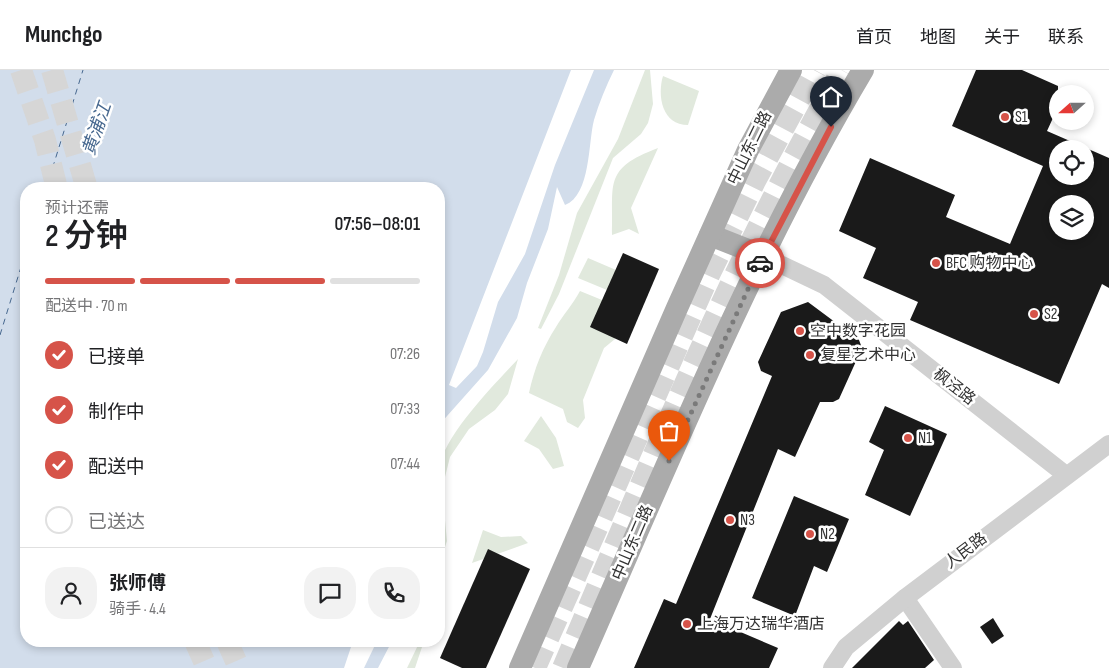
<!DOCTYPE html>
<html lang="zh">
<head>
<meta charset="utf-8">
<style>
  :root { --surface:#fff; --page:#f2f2f2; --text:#202124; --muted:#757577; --line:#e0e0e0; --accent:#d65349 }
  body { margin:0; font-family:"Sofia Sans Condensed","Noto Sans SC",sans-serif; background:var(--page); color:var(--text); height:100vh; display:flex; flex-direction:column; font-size:19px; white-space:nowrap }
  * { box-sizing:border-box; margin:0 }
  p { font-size:16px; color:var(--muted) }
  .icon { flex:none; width:28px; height:28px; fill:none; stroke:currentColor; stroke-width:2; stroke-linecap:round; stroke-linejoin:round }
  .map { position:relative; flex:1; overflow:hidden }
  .panel { position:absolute; left:20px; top:112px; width:425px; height:465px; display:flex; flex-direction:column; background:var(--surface); border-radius:20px; box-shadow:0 2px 8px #0003 }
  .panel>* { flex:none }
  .needle { width:32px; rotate:249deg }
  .buttons { position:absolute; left:1049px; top:15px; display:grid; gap:10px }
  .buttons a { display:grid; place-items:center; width:45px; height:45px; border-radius:50%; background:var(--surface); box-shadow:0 2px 8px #0003; font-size:25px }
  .pin { position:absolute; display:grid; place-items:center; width:42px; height:42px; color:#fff; margin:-51px -21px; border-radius:50% 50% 50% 0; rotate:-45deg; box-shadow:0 0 5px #0007 }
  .pin .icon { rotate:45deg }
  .courier { position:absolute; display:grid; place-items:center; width:50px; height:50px; margin:-25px; border:4px solid #d65349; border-radius:50%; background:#fff; color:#222; box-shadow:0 1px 6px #0007 }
  .head em { font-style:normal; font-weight:600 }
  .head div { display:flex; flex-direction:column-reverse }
  .head { display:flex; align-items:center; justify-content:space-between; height:85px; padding:0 25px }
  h1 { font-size:32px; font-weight:600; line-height:38px }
  .bar { display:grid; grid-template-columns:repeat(4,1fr); gap:8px 5px; align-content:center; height:60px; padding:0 25px }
  .bar i { height:6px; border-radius:4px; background:var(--line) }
  .bar .selected { background:var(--accent) }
  .bar p { grid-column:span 4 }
  .line { display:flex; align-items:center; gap:12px; padding:0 25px; border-top:1px solid var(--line) }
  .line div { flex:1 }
  .round { display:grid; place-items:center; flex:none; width:52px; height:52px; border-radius:20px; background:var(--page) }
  ol { padding:0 25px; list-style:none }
  li { display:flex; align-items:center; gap:15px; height:55px }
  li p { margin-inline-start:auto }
  li .icon { padding:5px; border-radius:50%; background:var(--accent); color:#fff; stroke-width:4 }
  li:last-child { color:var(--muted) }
  li i { width:28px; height:28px; border:2px solid var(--line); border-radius:50% }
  header { display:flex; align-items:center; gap:30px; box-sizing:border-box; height:70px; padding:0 25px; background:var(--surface); border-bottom:1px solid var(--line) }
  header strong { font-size:24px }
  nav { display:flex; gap:28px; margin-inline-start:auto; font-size:18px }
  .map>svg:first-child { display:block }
</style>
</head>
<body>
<header>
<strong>Munchgo</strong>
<nav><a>首页</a><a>地图</a><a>关于</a><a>联系</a></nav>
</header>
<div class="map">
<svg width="1109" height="598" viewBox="0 0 1109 598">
  <rect width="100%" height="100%" fill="#fff"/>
  <!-- green -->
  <g fill="#e1e9dd">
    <path d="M645 0H650L653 34 648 53 641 64 613 88 559 224 541 259 538 258 559 205 577 143 618 69Z"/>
    <path d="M663 6 699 21 688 55C662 55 657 26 663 6Z"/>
    <path d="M658 78 631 138 639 164 629 159 612 165C614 114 602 99 658 78Z"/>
    <path d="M588 188 616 200 607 220 578 208Z"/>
    <path d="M580 221 602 230 615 269 604 278 583 330 585 348 578 358 567 352 563 339 529 323C534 299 543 277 556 257 563 245 573 234 580 221Z"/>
    <path d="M518 289 508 324 495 340 469 359 450 387 442 419 447 471 439 495C439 465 435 429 439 399 443 366 495 314 518 289Z"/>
    <path d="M541 346 556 368 564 396 553 399 539 379 524 371Z"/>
    <path d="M483 460 501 467 521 466 528 473 472 493Z"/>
    <path d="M420 571H424L415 598H407Z"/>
  </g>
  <!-- water -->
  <path fill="#d2ddeb" d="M0 0H614C606 16 599 33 594 50 588 72 591 125 565 135L557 117 548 159 527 213 517 248 488 300 439 355V119H26V571H392L378 598H0Z"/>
  <!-- pier -->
  <g fill="#fff">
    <path d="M571 0H594L555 95 525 184 498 232 483 282 477 296 456 318 449 315Z"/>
    <path d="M353 571H377L364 598H344Z"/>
  </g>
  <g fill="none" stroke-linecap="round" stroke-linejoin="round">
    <!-- ferry -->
    <g stroke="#47688f" stroke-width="1" stroke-dasharray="6 5" stroke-linecap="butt">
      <path d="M46 119 83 0"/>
      <path d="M0 265 26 181"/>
    </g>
  </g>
  <!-- building -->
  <g fill="#1a1a1a" fill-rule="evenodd">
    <path d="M976 0H1022L1058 16V37L1047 61 1109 88V218L1102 214 1059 314 910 250 918 232 863 208 876 178 839 161 870 88 955 125 946 147 1010 174 1043 96 952 56ZM1058 79H1085V106H1058ZM1058 134H1085V161H1058Z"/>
    <path d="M623 183 659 199 627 274 590 257Z"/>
    <path d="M808 232 859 270 862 278 839 329 833 332H820L795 387 778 379 710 549 778 578 769 598H634L664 529 676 534 772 306 761 301 758 292 781 242Z"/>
    <path d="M885 336 947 364 910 446 865 425 884 380 869 372Z"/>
    <path d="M794 426 849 449 827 502 814 496 795 546 752 528Z"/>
    <path d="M488 479 530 499 486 598H462L440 588Z"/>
    <path d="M993 548 1004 566 992 574 980 557Z"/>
    <path d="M899 551 903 555 908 551 934 590 925 598H852Z"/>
  </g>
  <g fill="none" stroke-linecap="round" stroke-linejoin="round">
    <!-- major-tunnel -->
    <g stroke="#d6d6d6" stroke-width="22" stroke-dasharray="22 11" stroke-linecap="butt">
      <path d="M21 0 45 70 57 119"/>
      <path d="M52 0 87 119"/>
      <path d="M195 571 207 598"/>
      <path d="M227 571 239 598"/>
      <path d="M535 598 709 205 755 111 815 0"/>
      <path d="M563 598C649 396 732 191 842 0"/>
    </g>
    <!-- minor -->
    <g stroke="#d0d0d0" stroke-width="18">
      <path d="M763 186 824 215 1066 405"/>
      <path d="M905 528 953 598"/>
      <path d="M832 598 846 577 905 528 1109 374"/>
    </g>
    <!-- major -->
    <g stroke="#ababab" stroke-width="22">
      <path d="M710 165 763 186"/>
      <path d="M520 598 677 238 748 80 791 0"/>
      <path d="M578 598C667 396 750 190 863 0"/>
    </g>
  </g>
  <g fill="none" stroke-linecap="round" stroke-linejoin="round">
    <!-- done -->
    <path stroke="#7a7a7a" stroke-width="5" stroke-dasharray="0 9" d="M669 391 760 193"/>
    <!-- route -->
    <path stroke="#d65349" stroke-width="6" d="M760 193 831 57"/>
  </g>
  <!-- markers -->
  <g fill="#d65349" stroke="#fff" stroke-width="2">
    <circle cx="1005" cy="47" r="5"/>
    <circle cx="936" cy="193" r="5"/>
    <circle cx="1034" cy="244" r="5"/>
    <circle cx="800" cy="261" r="5"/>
    <circle cx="810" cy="285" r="5"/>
    <circle cx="908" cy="368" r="5"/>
    <circle cx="730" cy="450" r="5"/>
    <circle cx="810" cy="464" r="5"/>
    <circle cx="687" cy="554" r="5"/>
  </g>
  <g text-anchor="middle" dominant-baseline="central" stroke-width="5" stroke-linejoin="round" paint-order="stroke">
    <!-- poi labels -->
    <g font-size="16" fill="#333" stroke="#fff" text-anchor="start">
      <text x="1015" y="47">S1</text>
      <text x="946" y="193">BFC 购物中心</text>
      <text x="1044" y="244">S2</text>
      <text x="810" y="261">空中数字花园</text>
      <text x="820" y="285">复星艺术中心</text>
      <text x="918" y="368">N1</text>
      <text x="740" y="450">N3</text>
      <text x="820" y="464">N2</text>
      <text x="697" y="554">上海万达瑞华酒店</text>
    </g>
    <!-- street labels -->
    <g font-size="16" fill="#333" stroke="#fff">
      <text transform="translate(750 78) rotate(-64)">中山东二路</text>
      <text transform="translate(954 317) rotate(38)">枫泾路</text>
      <text transform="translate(633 473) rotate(-67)">中山东二路</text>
      <text transform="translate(966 481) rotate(-37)">人民路</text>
    </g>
    <!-- water labels -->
    <g font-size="18" font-style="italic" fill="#47688f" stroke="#fff">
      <text transform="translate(97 59) rotate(-71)">黄浦江</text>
    </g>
  </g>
</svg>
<div class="buttons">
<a><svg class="needle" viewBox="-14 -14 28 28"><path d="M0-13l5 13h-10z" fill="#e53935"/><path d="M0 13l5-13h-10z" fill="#757577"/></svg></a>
<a><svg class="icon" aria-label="locate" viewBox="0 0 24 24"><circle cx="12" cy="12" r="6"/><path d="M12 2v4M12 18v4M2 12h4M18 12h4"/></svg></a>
<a><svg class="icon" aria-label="layers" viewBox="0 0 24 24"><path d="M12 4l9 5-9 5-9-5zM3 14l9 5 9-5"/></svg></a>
</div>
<div class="pin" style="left:669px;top:391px;background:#ea580c"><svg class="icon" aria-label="bag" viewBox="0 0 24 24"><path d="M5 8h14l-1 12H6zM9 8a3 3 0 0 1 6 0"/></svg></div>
<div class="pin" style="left:831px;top:57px;background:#1f2937"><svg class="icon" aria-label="home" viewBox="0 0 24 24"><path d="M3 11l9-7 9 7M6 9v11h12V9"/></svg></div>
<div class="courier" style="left:760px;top:193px"><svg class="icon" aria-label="car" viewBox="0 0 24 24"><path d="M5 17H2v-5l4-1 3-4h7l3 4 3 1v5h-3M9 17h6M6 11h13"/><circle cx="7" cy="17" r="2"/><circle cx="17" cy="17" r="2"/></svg></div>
<section class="panel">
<div class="head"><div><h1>2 分钟</h1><p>预计还需</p></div><em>07:56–08:01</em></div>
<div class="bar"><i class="selected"></i><i class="selected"></i><i class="selected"></i><i></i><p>配送中 · 70 m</p></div>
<ol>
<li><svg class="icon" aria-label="check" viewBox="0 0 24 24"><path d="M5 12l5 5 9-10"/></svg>已接单<p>07:26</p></li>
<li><svg class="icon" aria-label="check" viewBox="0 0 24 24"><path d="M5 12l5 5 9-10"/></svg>制作中<p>07:33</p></li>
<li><svg class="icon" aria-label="check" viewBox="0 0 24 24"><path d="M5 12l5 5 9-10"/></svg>配送中<p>07:44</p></li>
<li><i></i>已送达</li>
</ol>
<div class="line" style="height:90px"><a class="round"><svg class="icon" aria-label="person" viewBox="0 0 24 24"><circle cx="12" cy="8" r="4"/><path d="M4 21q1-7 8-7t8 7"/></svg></a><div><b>张师傅</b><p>骑手 · 4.4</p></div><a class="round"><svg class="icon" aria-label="chat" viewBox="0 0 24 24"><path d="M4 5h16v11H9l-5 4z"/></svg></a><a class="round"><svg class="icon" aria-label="phone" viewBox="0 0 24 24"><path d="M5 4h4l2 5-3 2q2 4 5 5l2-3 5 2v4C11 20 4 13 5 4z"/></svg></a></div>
</section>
</div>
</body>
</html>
